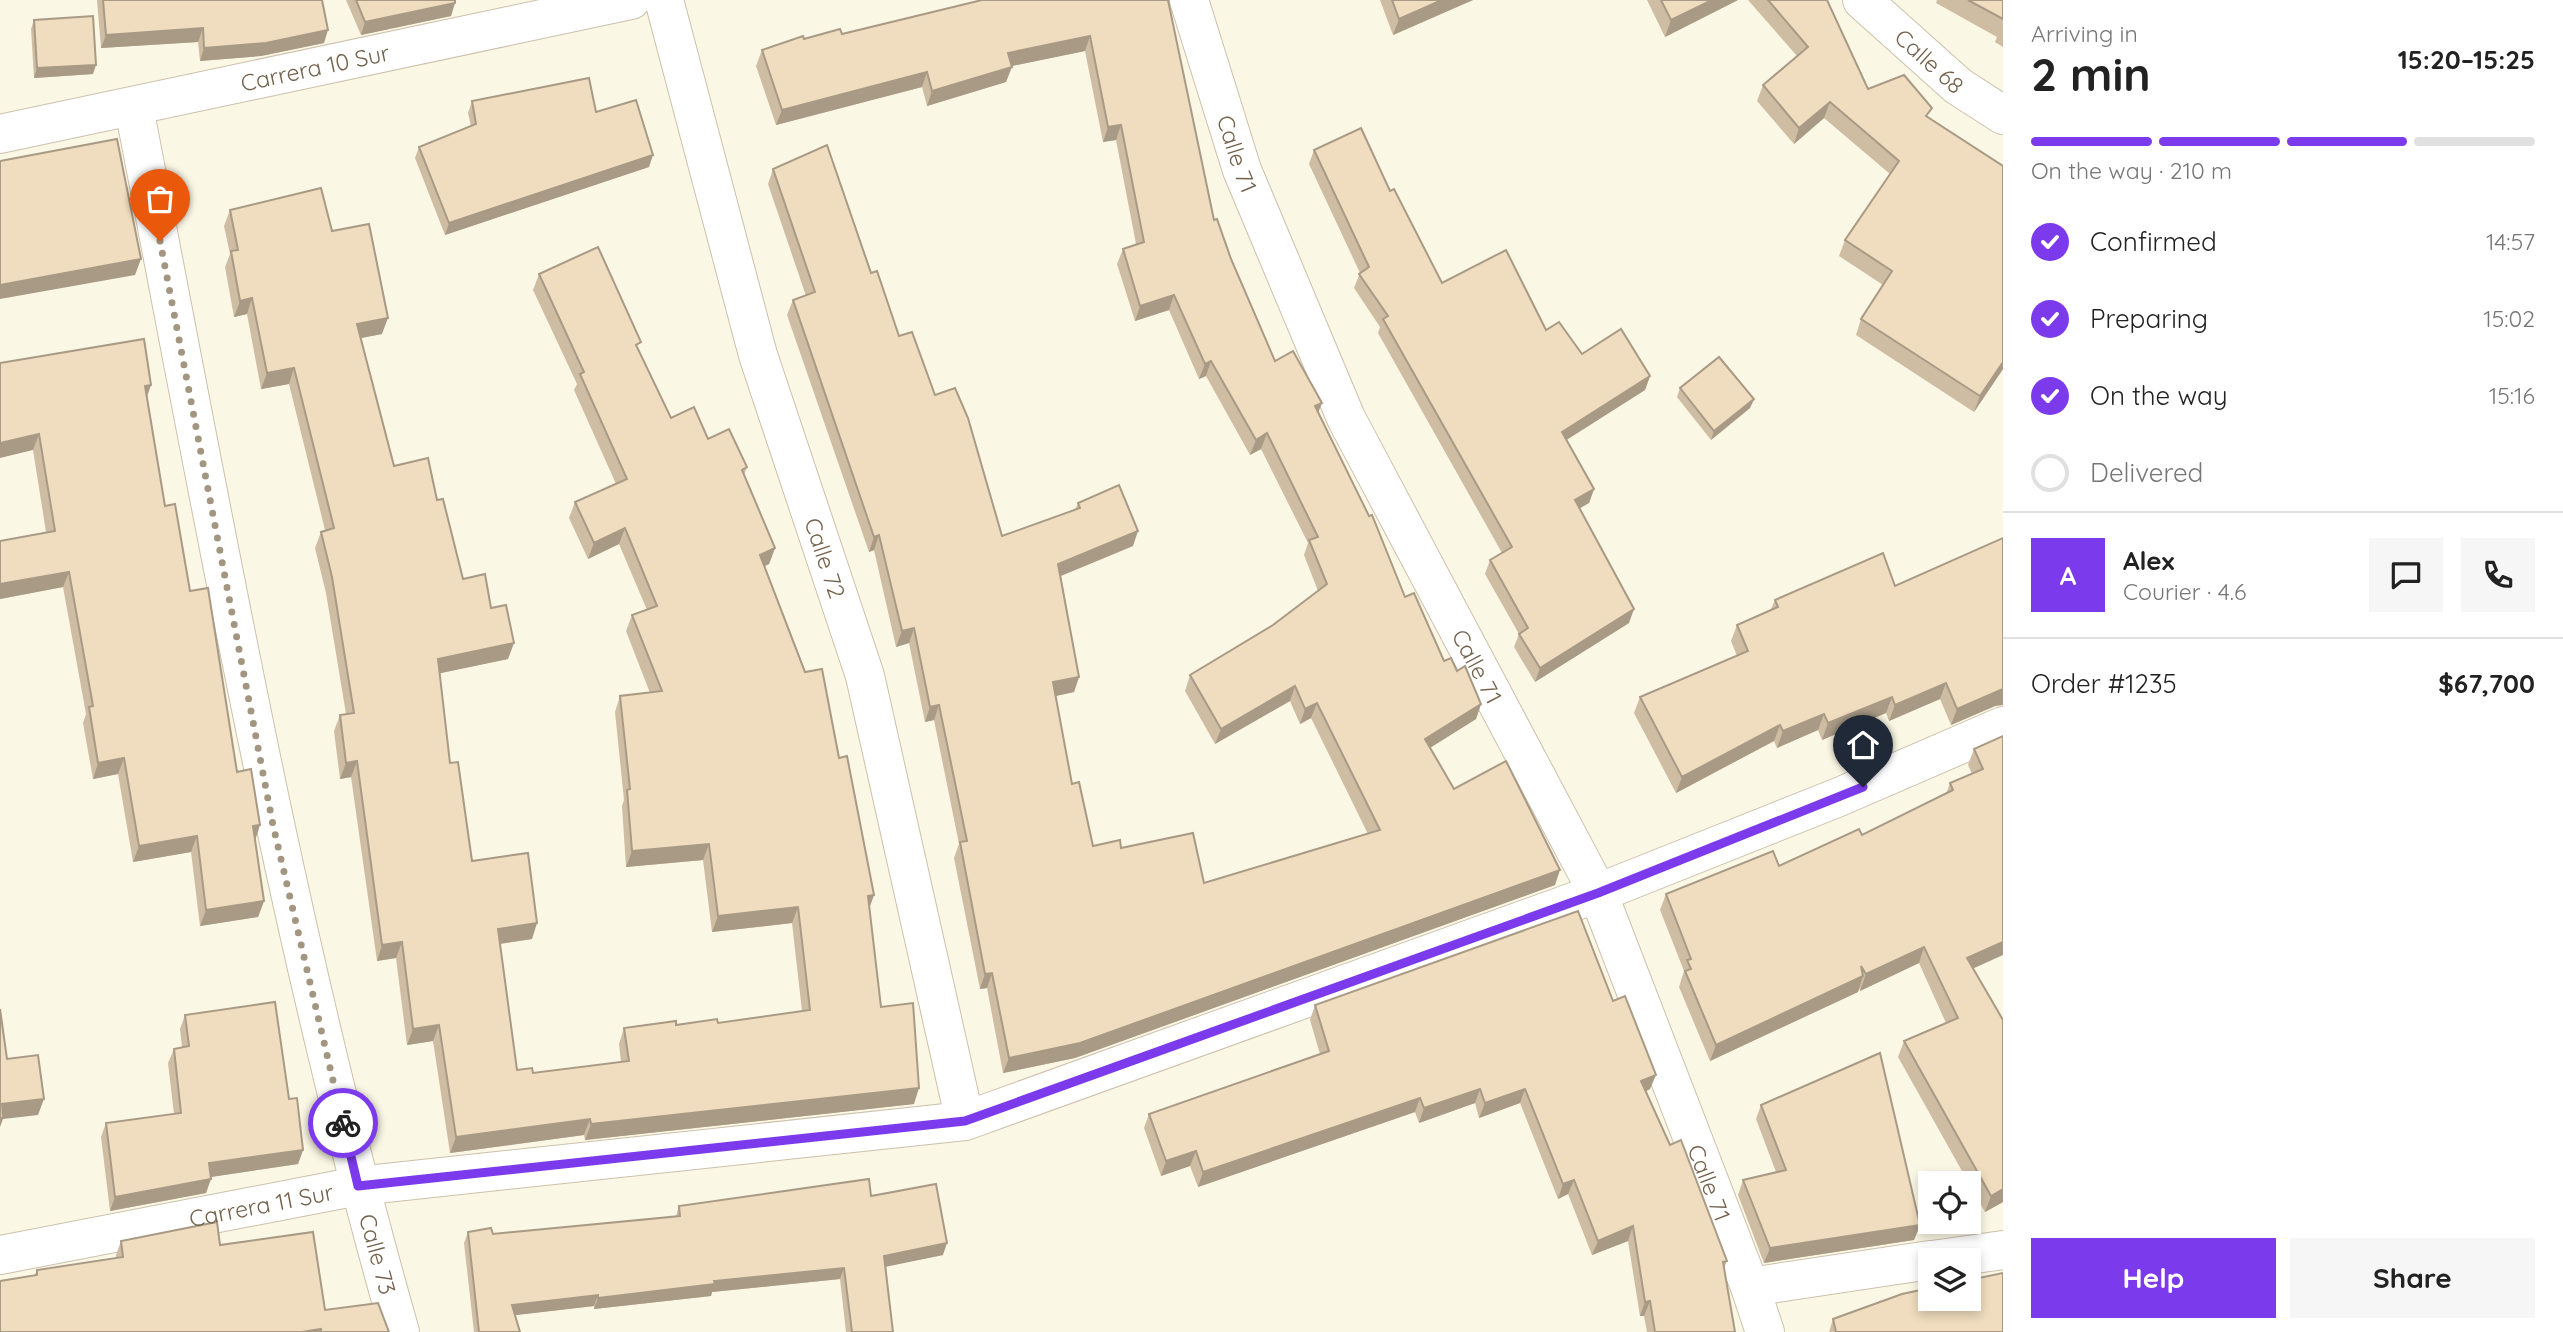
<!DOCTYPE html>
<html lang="en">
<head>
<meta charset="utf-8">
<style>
  :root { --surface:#fff; --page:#f6f6f6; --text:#222; --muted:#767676; --line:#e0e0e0; --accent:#7c3aed }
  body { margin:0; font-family:Quicksand,sans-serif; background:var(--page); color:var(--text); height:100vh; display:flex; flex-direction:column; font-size:26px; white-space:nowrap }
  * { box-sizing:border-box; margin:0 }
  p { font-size:23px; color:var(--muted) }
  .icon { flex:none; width:38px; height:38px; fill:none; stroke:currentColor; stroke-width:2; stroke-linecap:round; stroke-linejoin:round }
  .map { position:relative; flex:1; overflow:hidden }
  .panel { display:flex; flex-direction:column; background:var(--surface); width:560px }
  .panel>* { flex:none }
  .fabs { position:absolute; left:1918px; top:1171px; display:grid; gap:14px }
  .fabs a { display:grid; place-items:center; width:63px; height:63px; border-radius:0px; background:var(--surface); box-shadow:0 4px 10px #0003; font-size:35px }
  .pin { position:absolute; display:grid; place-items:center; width:60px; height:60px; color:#fff; margin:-72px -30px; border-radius:50% 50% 50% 0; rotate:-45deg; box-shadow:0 0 7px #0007 }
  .pin .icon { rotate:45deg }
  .courier { position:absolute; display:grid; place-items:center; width:70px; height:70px; margin:-35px; border:5px solid #7c3aed; border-radius:50%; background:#fff; color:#222; box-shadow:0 2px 9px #0007 }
  .head em { font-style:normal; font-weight:700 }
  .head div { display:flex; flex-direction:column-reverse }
  .head { display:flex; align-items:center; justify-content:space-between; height:119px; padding:0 28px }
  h1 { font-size:46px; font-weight:700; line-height:52px }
  .bar { display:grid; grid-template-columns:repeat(4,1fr); gap:10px 7px; align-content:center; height:84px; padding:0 28px }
  .bar i { height:9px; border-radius:5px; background:var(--line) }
  .bar .active { background:var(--accent) }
  .bar p { grid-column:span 4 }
  .line { display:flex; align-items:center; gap:18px; padding:0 28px; border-top:2px solid var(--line) }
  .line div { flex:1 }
  .round { display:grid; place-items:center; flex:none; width:74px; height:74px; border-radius:0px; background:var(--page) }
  ol { padding:0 28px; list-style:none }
  li { display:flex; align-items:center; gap:21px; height:77px }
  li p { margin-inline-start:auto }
  li .icon { padding:7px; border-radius:50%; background:var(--accent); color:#fff; stroke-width:4 }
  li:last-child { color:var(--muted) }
  li i { width:38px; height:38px; border:4px solid var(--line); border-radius:50% }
  .cta { display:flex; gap:14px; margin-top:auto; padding:14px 28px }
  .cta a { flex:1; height:80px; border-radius:0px; background:var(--accent); color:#fff; font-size:28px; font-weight:700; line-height:80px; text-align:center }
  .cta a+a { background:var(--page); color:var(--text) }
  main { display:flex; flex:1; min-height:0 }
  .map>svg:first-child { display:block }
</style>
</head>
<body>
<main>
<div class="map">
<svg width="2003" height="1332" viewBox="0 0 2003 1332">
  <rect width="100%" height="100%" fill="#fbf7e5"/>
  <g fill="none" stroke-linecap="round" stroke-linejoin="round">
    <!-- minor casing -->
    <g stroke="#cdc0ac" stroke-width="40">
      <g id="minor">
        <path id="s1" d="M664 0 758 355 865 676 965 1121"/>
        <path id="s2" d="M1189 0 1242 170 1346 418 1598 893 1750 1287 1765 1332"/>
        <path id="s3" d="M1862 0 1958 86 2003 115"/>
        <path id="s4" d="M134 108C214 518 285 930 400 1332"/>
        <path id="s5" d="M0 134 631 0"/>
        <path id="s6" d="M0 1255 358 1186 965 1121 1598 893 1839 797 2003 726"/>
        <path d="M1932 1260 2003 1250"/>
        <path d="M1750 1287 1930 1260"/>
      </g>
    </g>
    <!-- minor -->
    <use href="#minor" stroke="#fff" stroke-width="38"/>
  </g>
  <!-- wall -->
  <g fill="#cebda3">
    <path d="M97 0H322L324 43 261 56 200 61 198 42 101 48Z"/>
    <path d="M346 0H455L451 16 361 35Z"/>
    <path d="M1168 0 1214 220 1275 361 1318 413 1405 597 1444 661 1457 671 1481 704 1476 719 1430 748 1454 789 1555 885 1075 1058 1003 1073 987 988 980 989 954 858 959 844 934 720 925 722 909 643 896 647 874 550 869 552 787 315 793 300 806 296 768 184 773 169 871 273 899 336 935 395 1002 536 1075 510 1078 503 1133 546 1061 576 1079 677 1074 692 1055 696 1072 784 1093 846 1121 848 1204 883 1368 834 1311 718 1300 724 1290 701 1215 744 1185 691 1190 675 1273 625 1318 591 1304 555 1308 543 1261 449 1250 455 1206 376 1199 379 1169 310 1135 321 1117 264 1123 249 1136 244 1116 140 1103 142 1085 51 1011 66 1006 82 927 106 922 87 776 125 756 66 762 50 804 39Z"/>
    <path d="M1380 0H1473L1393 35Z"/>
    <path d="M1647 0H1738L1665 37Z"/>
    <path d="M1748 0H1827L1868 89 1929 117 2003 369 1974 412 1856 335 1861 319 1883 285 1839 256 1845 240 1890 174 1824 118 1794 144 1757 101 1763 85 1797 56Z"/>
    <path d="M1937 0H2003V47L1995 42 1997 37 1936 3Z"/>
    <path d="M34 20 93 74 34 78 31 29Z"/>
    <path d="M472 101 596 112 649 167 445 235 415 158 419 147 471 126 468 113Z"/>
    <path d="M1314 150 1390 191 1442 283 1546 330 1582 354 1650 376 1645 390 1566 440 1594 489 1589 503 1579 508 1629 623 1535 682 1514 647 1519 634 1485 574 1490 560 1502 553 1378 333 1380 327 1354 288 1360 273 1309 164Z"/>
    <path d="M230 210 332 231 382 334 360 338 394 466 437 500 463 579 491 608 508 659 439 673 450 763 472 861 532 939 500 944 517 1070 533 1073 621 1062 619 1044 624 1028 718 1023 802 1011 792 923 712 932 703 860 626 867 622 806 624 800 615 712 620 696 650 693 626 631 632 615 647 610 619 544 588 559 569 518 575 502 616 484 574 390 577 384 533 290 539 274 639 350 671 418 708 439 747 467 744 475 775 548 769 564 765 566 839 758 874 895 869 909 881 1007 914 1104 585 1140 584 1135 450 1153 433 1041 407 1045 396 958 377 961 351 777 340 779 334 731 340 715 346 714 326 593 315 548 321 532 325 530 289 384 261 389 247 314 234 317 225 267 230 254 224 226Z"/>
    <path d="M0 363 151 385 147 397 165 506 190 591 255 840 264 901 258 917 200 926 191 852 133 862 118 774 93 779 83 723 86 714 63 587 0 599V541L46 532 33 450Z"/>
    <path d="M1680 388 1754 399 1750 408 1711 440 1677 397Z"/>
    <path d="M1895 586 1995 706 1951 725 1940 699 1889 721 1886 713 1822 740 1818 730 1777 748 1774 741 1676 793 1634 713 1640 697 1737 656 1731 641 1737 625 1771 609 1775 600Z"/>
    <path d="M2003 736 1973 969 2003 1020V1202L1985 1212 1898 1057 1904 1041 1946 1023 1919 963 1860 991 1859 988 1858 992 1710 1061 1679 987 1684 971 1660 910 1666 894 1779 866 1862 835 1946 794 1950 783 1972 774 1968 765 1974 749Z"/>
    <path d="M1613 1001 1650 1089 1646 1091 1670 1145 1727 1261 1724 1269 1735 1332H1647L1644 1316H1640L1628 1241 1592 1255 1568 1194 1558 1199 1520 1103 1479 1118 1475 1103 1419 1123 1415 1112 1198 1187 1190 1166 1161 1176 1144 1128 1149 1114 1320 1054 1310 1020 1315 1005Z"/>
    <path d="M185 1015 289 1099 303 1150 298 1164 211 1177 206 1193 110 1211 101 1137 106 1123 174 1114 168 1063 174 1049 182 1047 180 1029Z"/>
    <path d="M1761 1105 1920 1225 1914 1240 1764 1263 1738 1195 1743 1180 1776 1172 1756 1119Z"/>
    <path d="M871 1196 943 1255 886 1266 893 1332H846L840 1279 712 1292 711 1296 594 1309V1306L515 1315 520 1332H474L464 1243 468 1232 493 1234 676 1216 679 1206Z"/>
    <path d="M121 1241 220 1245 325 1310 389 1332H0L34 1276 37 1270 116 1258V1255Z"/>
    <path d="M1833 1319 2003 1332H1829Z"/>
  </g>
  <!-- shaded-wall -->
  <g fill="#a89a85">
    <path d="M1442 0H1473L1393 35 1399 19Z"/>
    <path d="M1712 0H1738L1665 37 1671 20Z"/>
    <path d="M455 3 451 16 361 35 365 22Z"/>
    <path d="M203 28 198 42 101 48 106 35Z"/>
    <path d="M328 30 324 43 261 56 200 61 204 48Z"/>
    <path d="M1090 36 1085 51 1002 68 1008 53Z"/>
    <path d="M96 65 93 74 34 78 37 68Z"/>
    <path d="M1012 67 1006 82 927 106 932 91Z"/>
    <path d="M927 72 922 87 776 125 782 110Z"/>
    <path d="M1830 102 1824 118 1794 144 1799 128Z"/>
    <path d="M1121 125 1116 140 1103 142 1108 127Z"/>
    <path d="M653 155 649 167 445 235 449 223Z"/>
    <path d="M141 259 135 275 0 299V285Z"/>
    <path d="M1174 295 1169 310 1135 321 1140 306Z"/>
    <path d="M252 298 247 314 234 317 240 301Z"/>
    <path d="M388 318 382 334 351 340 357 324Z"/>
    <path d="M1211 361 1206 376 1199 379 1205 364Z"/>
    <path d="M2003 362V369L1974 412 1980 396Z"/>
    <path d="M294 368 289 384 261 389 267 373Z"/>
    <path d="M1650 376 1645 390 1557 446 1562 432Z"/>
    <path d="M151 385 145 401V386Z"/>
    <path d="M1754 399 1750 408 1711 440 1714 431Z"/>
    <path d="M1322 403 1316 418 1315 406Z"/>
    <path d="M1267 433 1261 449 1250 455 1256 440Z"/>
    <path d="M39 434 33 450 0 458V443Z"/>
    <path d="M1594 489 1589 503 1570 514 1575 500Z"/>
    <path d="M625 528 619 544 588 559 594 543Z"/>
    <path d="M1138 531 1133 546 1053 579 1058 564Z"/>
    <path d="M879 535 874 550 869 552 874 537Z"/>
    <path d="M775 548 769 564 754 571 760 555Z"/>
    <path d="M69 572 63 587 0 599V584Z"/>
    <path d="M1634 609 1629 623 1535 682 1540 668Z"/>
    <path d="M914 628 909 643 896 647 902 631Z"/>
    <path d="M514 643 508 659 432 675 438 659Z"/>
    <path d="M1079 677 1074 692 1047 698 1053 682Z"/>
    <path d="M1946 683 1940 699 1889 721 1895 705Z"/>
    <path d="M1295 686 1290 701 1215 744 1221 729Z"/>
    <path d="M2003 689V705L1995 706 1951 725 1957 709Z"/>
    <path d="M1892 697 1886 713 1822 740 1828 723Z"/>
    <path d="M1317 703 1311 718 1300 724 1305 709Z"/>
    <path d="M1481 704 1476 719 1420 754 1425 739Z"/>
    <path d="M939 705 934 720 925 722 930 707Z"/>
    <path d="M1824 714 1818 730 1777 748 1783 731Z"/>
    <path d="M1780 725 1774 741 1676 793 1682 777Z"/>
    <path d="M124 758 118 774 93 779 98 763Z"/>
    <path d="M357 761 351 777 340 779 346 763Z"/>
    <path d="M260 825 255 841 253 826Z"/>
    <path d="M197 836 191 852 133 862 139 846Z"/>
    <path d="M709 844 703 860 626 867 632 851Z"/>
    <path d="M1560 870 1555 885 1075 1058 1003 1073 1009 1058Z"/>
    <path d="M874 895 868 911V896Z"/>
    <path d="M264 901 258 917 200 926 206 910Z"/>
    <path d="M798 907 792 923 712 932 718 916Z"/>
    <path d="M537 923 532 939 492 945 498 929Z"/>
    <path d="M402 942 396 958 377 961 382 945Z"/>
    <path d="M2003 942V955L1961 974 1967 958Z"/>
    <path d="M1924 947 1919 963 1860 991 1866 974Z"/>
    <path d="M992 973 987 988 980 989 985 974Z"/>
    <path d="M1863 976 1858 992 1710 1061 1716 1045Z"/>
    <path d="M439 1025 433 1041 407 1045 413 1029Z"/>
    <path d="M1656 1075 1650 1089 1636 1096 1641 1081Z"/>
    <path d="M919 1088 914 1104 585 1140 591 1124Z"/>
    <path d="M1480 1089 1475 1103 1419 1123 1424 1108Z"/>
    <path d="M1525 1089 1520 1103 1479 1118 1485 1103Z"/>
    <path d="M1420 1098 1415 1112 1198 1187 1203 1172Z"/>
    <path d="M44 1099 38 1115 3 1119 0 1127V1109L2 1104Z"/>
    <path d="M590 1119 584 1135 450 1153 456 1137Z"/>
    <path d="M303 1150 298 1164 204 1178 209 1163Z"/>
    <path d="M1196 1151 1190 1166 1161 1176 1166 1161Z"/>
    <path d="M211 1179 206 1193 110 1211 115 1197Z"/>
    <path d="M1574 1180 1568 1194 1558 1199 1563 1184Z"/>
    <path d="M2003 1189V1202L1985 1212 1991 1196Z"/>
    <path d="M1920 1225 1914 1240 1764 1263 1770 1248Z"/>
    <path d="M1633 1226 1628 1241 1592 1255 1598 1241Z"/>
    <path d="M947 1243 943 1255 880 1268 884 1256Z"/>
    <path d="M844 1268 840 1279 712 1292 711 1296 594 1309 598 1298 714 1281Z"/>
    <path d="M598 1295 594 1306 508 1316 512 1305Z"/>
    <path d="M1650 1301 1644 1316H1640L1645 1302Z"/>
    <path d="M321 1329 320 1332H302Z"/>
  </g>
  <!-- building -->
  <g fill="#f0dcbe" stroke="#a89a85" stroke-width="2">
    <path d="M103 0H322L328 30 266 43 204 48 203 28 106 35Z"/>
    <path d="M356 0H455V3L365 22Z"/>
    <path d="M982 0H1168L1214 220 1217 219 1231 259 1275 361 1293 351 1322 403 1315 406 1369 516 1372 515 1405 597 1414 593 1444 661 1451 658 1457 671 1465 666 1481 704 1425 739 1454 789 1506 761 1560 870 1080 1043 1009 1058 992 973 985 974 960 842 967 841 939 705 930 707 914 628 902 631 879 535 874 537 793 300 815 292 773 169 827 145 871 273 877 271 899 336 912 332 935 395 955 388 968 418 1002 536 1080 508 1078 503 1119 485 1138 531 1058 564 1079 677 1053 682 1072 784 1079 782 1093 846 1120 840 1121 848 1193 833 1204 883 1380 830 1317 703 1305 709 1295 686 1221 729 1190 675 1273 625 1327 584 1309 540 1318 537 1267 433 1256 440 1211 361 1205 364 1174 295 1140 306 1123 249 1144 242 1121 125 1108 127 1090 36 1008 53 1012 67 932 91 927 72 782 110 762 50 803 36 804 39 840 29 842 34Z"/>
    <path d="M1392 0H1442L1399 19Z"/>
    <path d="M1661 0H1712L1671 20Z"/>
    <path d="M1768 0H1827L1868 89 1904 75 1932 108 1926 116 2003 166V362L1980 396 1861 319 1892 271 1845 240 1899 161 1830 102 1799 128 1763 85 1808 47Z"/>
    <path d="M1968 0H2003V19Z"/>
    <path d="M93 16 96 65 37 68 34 20Z"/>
    <path d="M589 78 596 112 636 100 653 155 449 223 419 147 476 124 472 101Z"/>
    <path d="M1361 128 1390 191 1394 189 1442 283 1506 250 1546 330 1559 322 1582 354 1621 329 1650 376 1562 432 1594 489 1575 500 1634 609 1540 668 1519 634 1528 628 1490 560 1512 547 1383 319 1388 316 1359 274 1369 267 1314 150Z"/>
    <path d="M117 139 141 259 0 285V161Z"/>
    <path d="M321 188 332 231 369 224 388 318 357 324 394 466 428 458 437 500 443 499 463 579 485 574 491 608 506 605 514 643 438 659 450 763 458 762 472 861 528 853 537 923 498 929 517 1070 532 1068 533 1073 629 1061 624 1028 676 1021V1025L717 1019 718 1023 810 1010 798 907 718 916 709 844 632 851 627 790 630 789 620 696 662 691 632 615 657 606 625 528 594 543 575 502 627 479 580 374 584 372 539 274 598 247 641 342 636 345 671 418 694 407 708 439 729 429 747 467 742 470 775 548 760 555 805 672 822 669 839 758 847 756 874 895 868 896 881 1007 913 1003 919 1088 591 1124 590 1119 456 1137 439 1025 413 1029 402 942 382 945 357 761 346 763 340 715 354 713 332 577 321 532 334 528 294 368 267 373 252 298 240 301 231 251 238 250 230 210Z"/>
    <path d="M144 339 151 385 145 386 165 506 175 504 190 591 208 588 237 772 251 769 260 825 253 826 264 901 206 910 197 836 139 846 124 758 98 763 89 707 93 706 69 572 0 584V541L55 531 39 434 0 443V363Z"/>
    <path d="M1719 357 1754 399 1714 431 1680 388Z"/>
    <path d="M2003 538V689L1957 709 1946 683 1895 705 1892 697 1828 723 1824 714 1783 731 1780 725 1682 777 1640 697 1748 651 1737 625 1778 607 1775 600 1883 553 1895 586Z"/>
    <path d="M2003 736V942L1967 958 2003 1020V1189L1991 1196 1904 1041 1958 1018 1924 947 1866 974 1861 966 1863 976 1716 1045 1685 971 1691 969 1687 960 1691 959 1666 894 1773 851 1779 866 1859 829 1862 835 1953 790 1950 783 1983 769 1974 749Z"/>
    <path d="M1578 911 1613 1001 1625 996 1656 1075 1641 1081 1670 1145 1681 1140 1727 1261 1723 1262 1735 1332H1655L1650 1301 1645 1302 1633 1226 1598 1241 1574 1180 1563 1184 1525 1089 1485 1103 1480 1089 1424 1108 1420 1098 1203 1172 1196 1151 1166 1161 1149 1114 1329 1051 1315 1005Z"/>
    <path d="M275 1002 289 1099 297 1098 303 1150 209 1163 211 1179 115 1197 106 1123 181 1113 174 1049 189 1046 185 1015Z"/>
    <path d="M0 1009 7 1059 38 1055 44 1099 2 1104 3 1118H0Z"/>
    <path d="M1880 1053 1920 1225 1770 1248 1743 1180 1786 1170 1761 1105Z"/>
    <path d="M869 1179 871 1196 936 1184 947 1243 884 1256 893 1332H852L844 1268 714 1281 715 1284 598 1298V1295L512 1305 520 1332H479L468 1232 491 1228 493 1234 680 1216 679 1206Z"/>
    <path d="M217 1222 220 1245 313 1232 325 1310 378 1303 389 1332H321V1329L302 1332H0V1281L37 1275V1270L123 1257 121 1241Z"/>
    <path d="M2003 1273V1332H1836L1833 1319 1902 1294 1930 1288V1298H1969V1280Z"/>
  </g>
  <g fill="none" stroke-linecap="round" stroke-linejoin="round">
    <!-- done -->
    <path stroke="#a39681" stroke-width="7" stroke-dasharray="0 12.6" d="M160 241 273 825 343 1123"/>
    <!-- route -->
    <path stroke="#7c3aed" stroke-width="9" d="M343 1123 358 1186 965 1121 1598 893 1863 787"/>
  </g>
  <g text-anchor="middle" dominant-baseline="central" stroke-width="5" stroke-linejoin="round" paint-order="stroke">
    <!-- street labels -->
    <g font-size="23" fill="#73614b" stroke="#fefbeb">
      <text stroke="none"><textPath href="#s3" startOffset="91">Calle 68</textPath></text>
      <text stroke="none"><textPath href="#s5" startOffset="322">Carrera 10 Sur</textPath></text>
      <text stroke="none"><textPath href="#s2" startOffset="161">Calle 71</textPath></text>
      <text stroke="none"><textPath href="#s1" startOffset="581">Calle 72</textPath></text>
      <text stroke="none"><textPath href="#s2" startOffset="728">Calle 71</textPath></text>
      <text stroke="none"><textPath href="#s2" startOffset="1295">Calle 71</textPath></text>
      <text stroke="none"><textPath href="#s6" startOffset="266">Carrera 11 Sur</textPath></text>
      <text stroke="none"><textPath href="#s4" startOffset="1172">Calle 73</textPath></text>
    </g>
  </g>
</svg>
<div class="fabs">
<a><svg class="icon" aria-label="locate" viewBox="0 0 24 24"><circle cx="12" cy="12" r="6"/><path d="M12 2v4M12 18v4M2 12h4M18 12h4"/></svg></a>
<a><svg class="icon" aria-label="layers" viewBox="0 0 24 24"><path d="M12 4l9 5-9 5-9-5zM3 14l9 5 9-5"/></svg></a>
</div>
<div class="pin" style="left:160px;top:241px;background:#ea580c"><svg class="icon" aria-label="bag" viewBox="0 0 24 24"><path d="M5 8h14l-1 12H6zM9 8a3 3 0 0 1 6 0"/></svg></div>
<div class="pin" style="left:1863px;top:787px;background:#1f2937"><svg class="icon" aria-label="home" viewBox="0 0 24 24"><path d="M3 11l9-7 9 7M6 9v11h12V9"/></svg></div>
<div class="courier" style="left:343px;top:1123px"><svg class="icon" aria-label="bike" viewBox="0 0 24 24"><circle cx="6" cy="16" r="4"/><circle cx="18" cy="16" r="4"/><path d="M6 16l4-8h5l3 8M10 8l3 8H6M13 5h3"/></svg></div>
</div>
<section class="panel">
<div class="head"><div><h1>2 min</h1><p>Arriving in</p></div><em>15:20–15:25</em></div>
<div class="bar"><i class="active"></i><i class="active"></i><i class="active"></i><i></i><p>On the way · 210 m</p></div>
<ol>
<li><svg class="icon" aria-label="check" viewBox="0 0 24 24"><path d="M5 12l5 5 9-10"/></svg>Confirmed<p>14:57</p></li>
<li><svg class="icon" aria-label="check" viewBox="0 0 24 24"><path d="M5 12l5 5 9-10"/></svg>Preparing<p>15:02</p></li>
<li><svg class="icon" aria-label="check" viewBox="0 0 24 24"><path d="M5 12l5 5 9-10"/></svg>On the way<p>15:16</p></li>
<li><i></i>Delivered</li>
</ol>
<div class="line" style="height:126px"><b class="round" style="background:var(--accent);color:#fff">A</b><div><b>Alex</b><p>Courier · 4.6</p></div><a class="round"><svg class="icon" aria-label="chat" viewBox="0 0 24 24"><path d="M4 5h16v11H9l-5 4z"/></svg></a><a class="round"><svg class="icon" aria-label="phone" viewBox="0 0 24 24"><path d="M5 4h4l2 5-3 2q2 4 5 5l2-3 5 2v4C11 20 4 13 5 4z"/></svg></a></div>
<div class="line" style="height:91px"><div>Order #1235</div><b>$67,700</b></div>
<div class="cta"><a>Help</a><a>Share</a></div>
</section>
</main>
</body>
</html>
